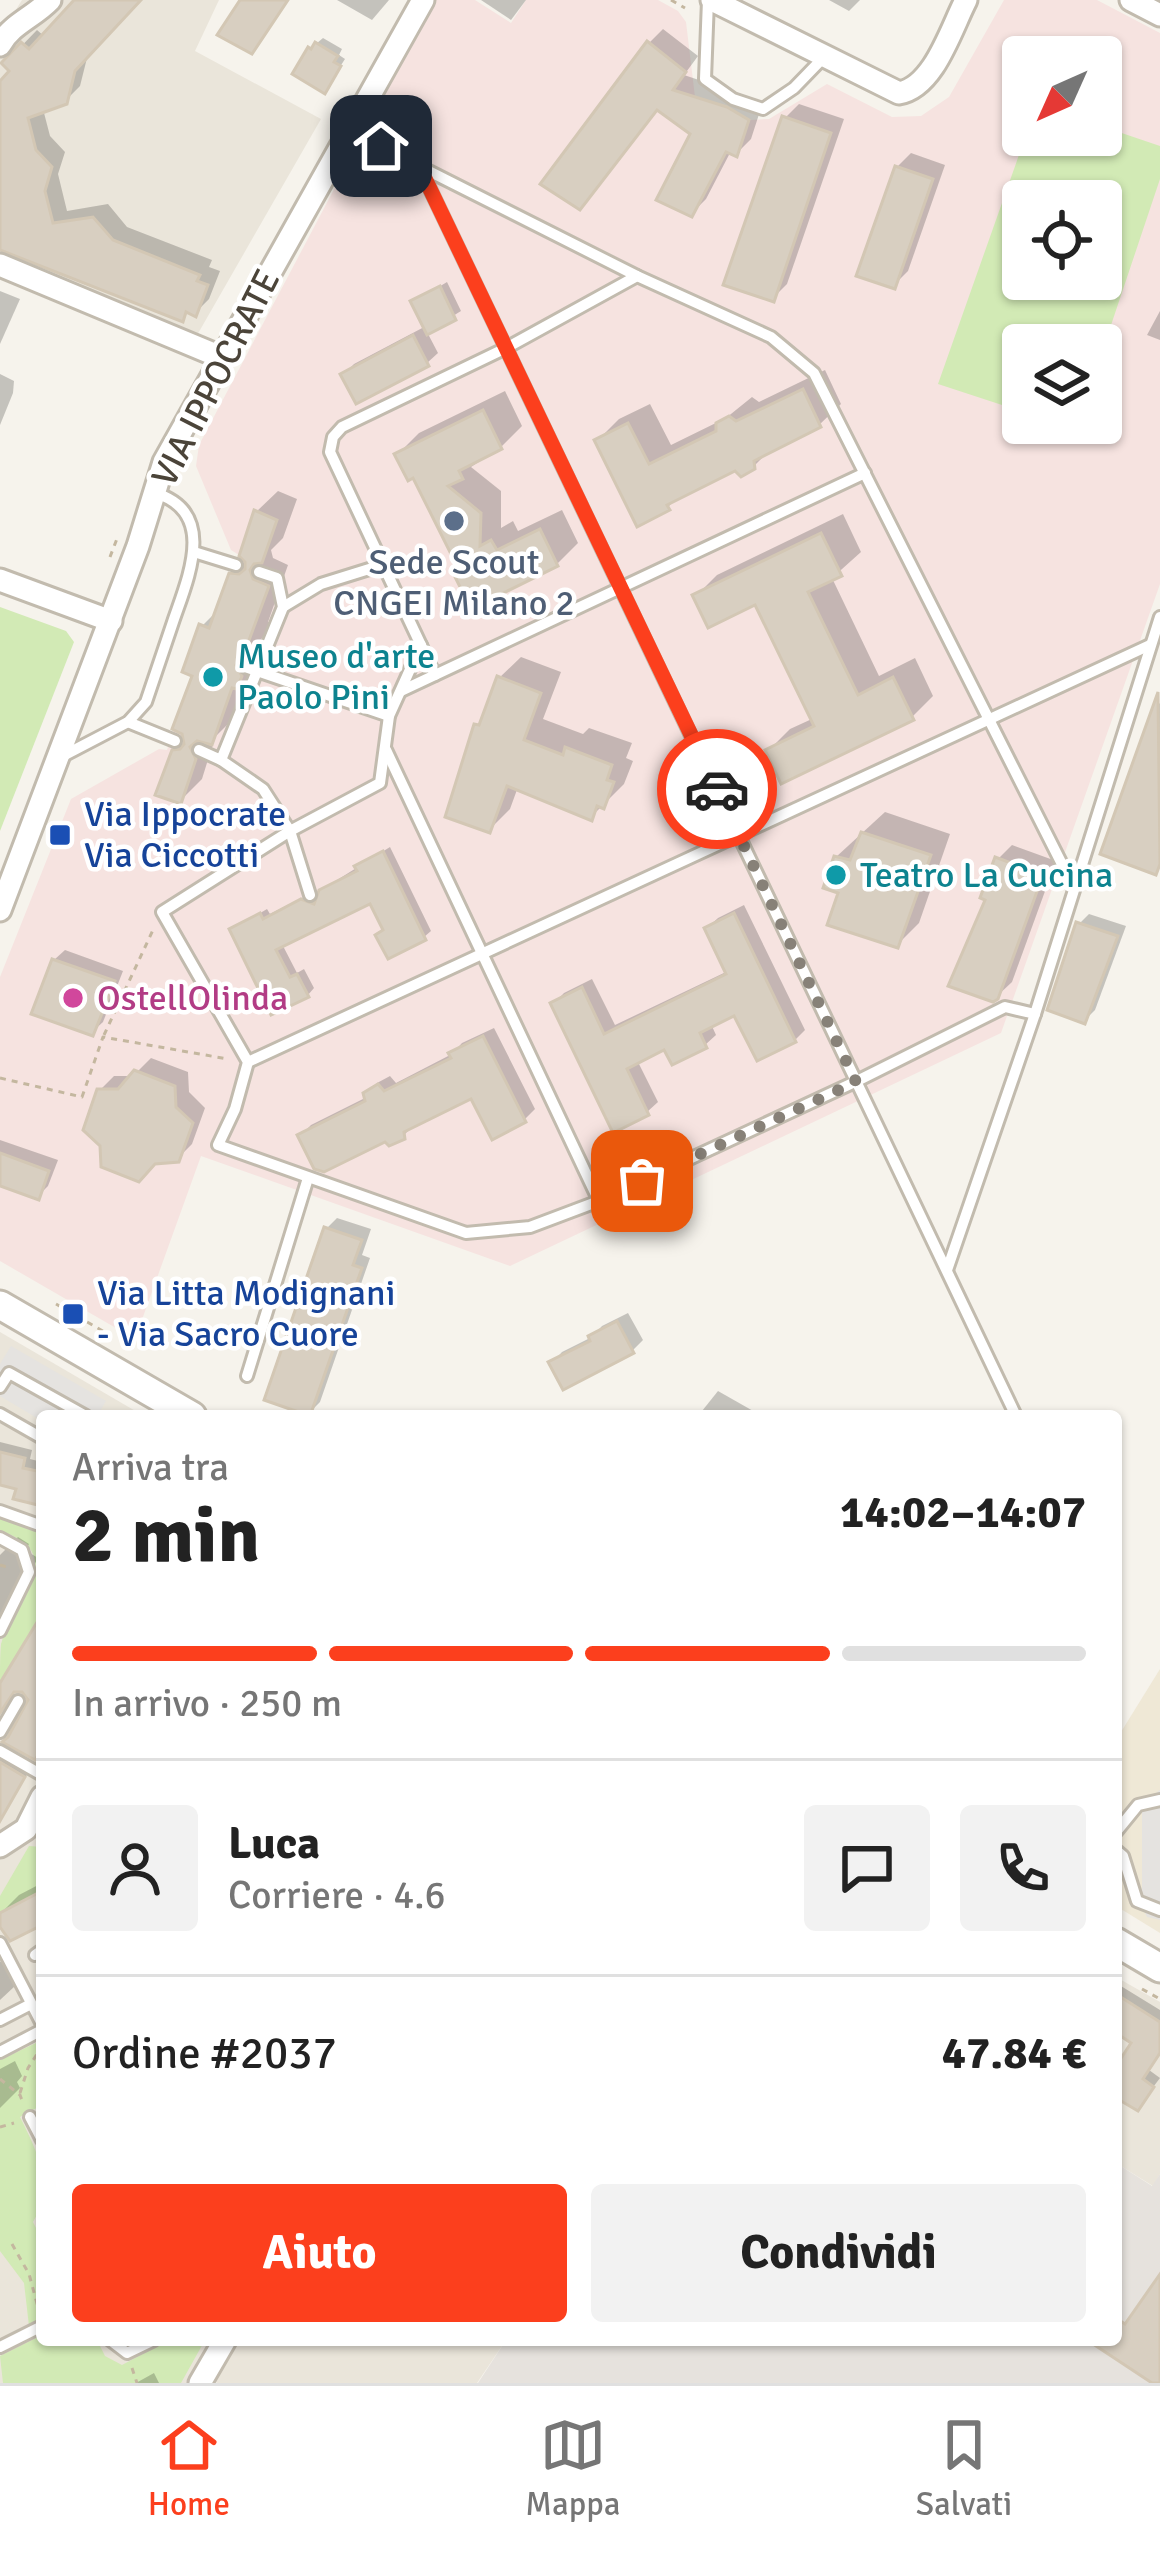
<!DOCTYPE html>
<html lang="it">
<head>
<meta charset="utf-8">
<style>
  :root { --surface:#fff; --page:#f2f2f2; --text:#222; --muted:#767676; --line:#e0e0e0; --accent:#fc3f1d }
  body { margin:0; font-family:Signika,sans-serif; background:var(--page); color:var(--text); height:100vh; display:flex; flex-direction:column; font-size:45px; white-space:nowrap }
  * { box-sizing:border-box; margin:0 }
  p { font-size:39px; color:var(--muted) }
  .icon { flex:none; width:66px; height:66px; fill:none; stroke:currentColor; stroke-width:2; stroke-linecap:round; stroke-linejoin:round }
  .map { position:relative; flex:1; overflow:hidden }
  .sheet { position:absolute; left:36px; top:1410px; width:1086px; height:936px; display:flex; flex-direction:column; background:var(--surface); border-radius:12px; box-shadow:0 3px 9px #0004 }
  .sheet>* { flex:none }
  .needle { width:78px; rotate:225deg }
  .buttons { position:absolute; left:1002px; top:36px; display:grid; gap:24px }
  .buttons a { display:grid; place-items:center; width:120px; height:120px; border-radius:12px; background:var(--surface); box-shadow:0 3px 9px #0004; font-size:60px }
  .pin { position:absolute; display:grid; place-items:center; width:102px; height:102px; color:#fff; margin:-51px; border-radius:24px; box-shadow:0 6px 18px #0006 }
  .courier { position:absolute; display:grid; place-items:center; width:120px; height:120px; margin:-60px; border:9px solid #fc3f1d; border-radius:50%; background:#fff; color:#222; box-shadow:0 3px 15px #0007 }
  .headline em { font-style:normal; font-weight:700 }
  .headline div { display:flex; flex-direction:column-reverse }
  .headline { display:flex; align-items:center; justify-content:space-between; height:204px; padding:0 36px }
  h1 { font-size:78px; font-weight:700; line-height:90px }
  .bar { display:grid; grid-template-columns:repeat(4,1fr); gap:18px 12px; align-content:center; height:144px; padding:0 36px }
  .bar i { height:15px; border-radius:9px; background:var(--line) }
  .bar .selected { background:var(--accent) }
  .bar p { grid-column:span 4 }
  .line { display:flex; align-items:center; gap:30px; padding:0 36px; border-top:3px solid var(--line) }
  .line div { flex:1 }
  .round { display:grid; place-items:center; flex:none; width:126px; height:126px; border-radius:12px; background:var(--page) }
  .primary-button { display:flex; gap:24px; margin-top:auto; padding:24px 36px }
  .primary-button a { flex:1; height:138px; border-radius:12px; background:var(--accent); color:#fff; font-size:48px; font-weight:700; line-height:138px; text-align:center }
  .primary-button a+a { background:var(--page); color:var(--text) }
  .menu { display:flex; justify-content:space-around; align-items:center; height:168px; border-top:3px solid var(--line); background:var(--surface); font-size:33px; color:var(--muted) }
  .menu a { display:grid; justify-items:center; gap:6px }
  .menu .selected { color:var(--accent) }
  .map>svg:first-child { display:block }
</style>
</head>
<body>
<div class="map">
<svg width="1160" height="2383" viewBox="0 0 1160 2383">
  <rect width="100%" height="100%" fill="#f6f3ec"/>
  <!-- residential -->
  <g fill="#eae5da">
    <path d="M22 0H219L195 51 321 119 196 337 0 254V35Z"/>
    <path d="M0 1332 144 1416H42V2340H225L200 2383H0Z"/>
    <path d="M1116 1977 1160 2002V2174L1153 2186 1116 2163Z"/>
    <path d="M233 2340H506L477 2383H217L211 2378Z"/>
  </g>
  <!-- industrial -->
  <path fill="#e6e2dd" d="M1116 2163 1152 2186 1160 2174V2383H478L506 2340H1116Z"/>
  <!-- education -->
  <path fill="#efe8d6" d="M1160 1669V1933L1116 1906V1740Z"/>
  <!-- medical -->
  <path fill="#f6e3e0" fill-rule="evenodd" d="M434 0H475L511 23 526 0H658L678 11 686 22 695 97 750 120 769 119 827 84 892 117 921 116 949 97 1004 0H1097L1160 33V584L1001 1033 510 1266 201 1156 135 1339 0 1261V977L71 799 159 749 167 750 191 676 182 672 199 624 209 627 239 555 231 550 196 466 199 445ZM1023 57H1101V135H1023ZM1023 201H1101V279H1023ZM1023 345H1101V423H1023Z"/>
  <!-- green -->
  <g fill="#d2eab5" fill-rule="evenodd">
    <path d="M1101 126 1160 146V179L1101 355V345H1023V412L938 384 1026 135H1101ZM1023 201H1101V279H1023Z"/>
    <path d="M0 607 66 631 74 642 0 831Z"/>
    <path d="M0 1517 42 1532V1613L0 1683C0 1671 0 1655 1 1644 14 1603 72 1554 0 1531Z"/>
    <path d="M29 1846 42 1847V1891L0 1913V1896Z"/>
    <path d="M38 2042 42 2046V2087L36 2091 42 2105 20 2117C37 2151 55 2186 33 2222L42 2240V2319L29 2326 24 2283 0 2251V2060Z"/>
    <path d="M42 2335V2340H97L105 2356 122 2365 169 2340H205L181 2383H3L0 2356Z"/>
  </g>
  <!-- parking -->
  <g fill="#e5e3e0">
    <path d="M11 1346 106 1401 97 1416H42V1421L0 1396V1364Z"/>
    <path d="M1160 1790V1920L1147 1917 1142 1907V1804Z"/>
  </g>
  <!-- shadow -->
  <g fill="#0003">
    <path d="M78 0H138L88 54 80 86 65 101 43 109 50 136 65 152 58 174 67 211 108 204 127 227 212 260 209 267 220 271 209 299 195 313 190 311 182 318 0 247V86L14 71 5 63 37 30 45 37Z"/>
    <path d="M337 0H389L372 20Z"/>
    <path d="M481 0H526L511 20Z"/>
    <path d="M829 0H860L849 11Z"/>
    <path d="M663 29 698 56 684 75 741 94 762 105 751 139 737 153 731 151 706 199 691 214 694 133 659 107 579 207 649 43Z"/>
    <path d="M323 38 342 49 339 55 345 59 325 90 310 49Z"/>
    <path d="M799 104 844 119 787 284 773 298 785 118Z"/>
    <path d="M911 153 945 165 908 271 894 285 897 167Z"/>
    <path d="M447 282 461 311 427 332 438 353 427 363 344 374 354 364 426 326 414 302Z"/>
    <path d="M0 291 20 299 0 344Z"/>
    <path d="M1160 311V340L1147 335Z"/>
    <path d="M825 370 841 404 819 425 770 450 753 467H736L681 494 668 507 598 440 619 419 650 404 671 445 726 418 752 397 759 402Z"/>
    <path d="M0 374 14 381 13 393 0 425Z"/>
    <path d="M505 391 522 426 501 447 471 467 501 491V528L513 521 518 531 562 510 578 543 557 564 463 571 415 474 398 454 419 433Z"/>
    <path d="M278 491 297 499 283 538 271 550 273 558 288 565 268 622 272 624 257 645 261 653 249 673 232 720 215 737 202 779 181 800 174 752 186 740 202 626 219 609 231 575 247 559 256 512Z"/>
    <path d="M843 514 861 552 832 578 879 676 915 658 933 696 912 717 768 751 790 729 814 718 757 601 696 596 717 575Z"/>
    <path d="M521 657 561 672 543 719 583 734 589 728 632 743 626 758 633 761 624 784 591 817 518 787 510 809 489 830 477 725 485 717 499 678Z"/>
    <path d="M1160 703V867L1155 871V708Z"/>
    <path d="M885 812 950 834 919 923 897 945 842 891 836 857Z"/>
    <path d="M1012 845 1056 861 1012 982 996 997 974 939 998 859Z"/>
    <path d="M390 847 431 931 424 937 386 928 371 900 282 944 297 973 304 969 314 988 308 995 232 930 267 909 270 914 310 894 319 898 329 885Z"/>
    <path d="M744 905 805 1030 795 1040 736 1012 711 1024 716 1035 705 1045 666 1046 637 1060 658 1102 647 1112 553 1004 564 993 592 979 615 1025 728 971 707 928 718 918Z"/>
    <path d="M1089 914 1126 926 1095 1010 1084 1021 1079 924Z"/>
    <path d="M65 950 123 971 103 1022 92 1032 54 960Z"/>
    <path d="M494 1028 535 1109 524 1120 473 1095 414 1125 403 1136 301 1135 311 1125 367 1097 377 1083 390 1076 396 1083 452 1054 462 1043Z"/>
    <path d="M151 1058 188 1072 189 1092 205 1108 192 1144 177 1159 99 1091 114 1076H133Z"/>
    <path d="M0 1140 58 1160 48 1186 38 1196 0 1183Z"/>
    <path d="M337 1218 371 1229 362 1255 370 1258 320 1402 310 1412 327 1228Z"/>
    <path d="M628 1313 643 1340 632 1351 552 1363 562 1352 592 1337 602 1326Z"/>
    <path d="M718 1391 762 1416H698Z"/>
    <path d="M0 1442 32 1450 30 1459 42 1462V1503L19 1486 0 1482Z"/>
    <path d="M18 1537 29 1544 25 1550 38 1558 0 1625V1555Z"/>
    <path d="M0 1747 32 1767 3 1812 0 1810Z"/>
    <path d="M42 1883V1921L0 1920V1914L19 1895Z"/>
    <path d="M2 1961 15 1986 0 2000V1962Z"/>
    <path d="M1116 1983 1160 2010V2053L1149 2070 1160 2078 1138 2107 1116 2095V2072L1135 2042 1116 2030Z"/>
    <path d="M15 2061 22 2076 17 2082 20 2088 0 2108V2069Z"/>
    <path d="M154 2373 159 2383H136Z"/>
  </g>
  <!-- building -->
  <g fill="#d8cfc1" stroke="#d3c7b4" stroke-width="3">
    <path d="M74 0H141L75 71 67 104 28 118 36 150 52 167 45 191 53 223 93 217 113 240 200 275 197 281 208 285 196 317 186 312 183 322 0 250V81L9 71 1 63 21 42 29 49Z"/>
    <path d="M240 0H288L252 54 217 35Z"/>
    <path d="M647 41 686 72 673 90 727 107 749 120 737 157 726 152 692 217 656 200 690 134 657 110 580 210 540 184Z"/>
    <path d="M315 42 338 56 334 62 341 66 325 94 292 74 308 47 311 49Z"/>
    <path d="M782 116 831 133 774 302 723 285Z"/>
    <path d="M895 166 933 179 895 289 856 276Z"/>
    <path d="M440 286 456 320 427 335 410 301Z"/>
    <path d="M413 335 429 366 356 404 340 374Z"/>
    <path d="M803 389 821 427 754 461 755 469 741 477 735 471 667 505 670 510 637 527 594 440 628 423 649 464 716 431V423L729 416 736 421Z"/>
    <path d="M483 410 502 449 459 471 463 479 448 486 481 513 480 546 491 540 497 550 540 529 558 566 471 609 454 575 460 572 413 478 408 481 394 454Z"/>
    <path d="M254 510 277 520 262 563 254 564 250 570 253 579 269 586 248 643 253 645 248 658 240 659 236 665 242 676 237 689 232 688 212 745 197 741 190 747 196 759 181 804 155 795 172 750 180 749 184 744 182 734 172 729 192 676 182 672 199 624 209 628 229 573 239 574 245 569V562L239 556Z"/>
    <path d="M821 533 842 576 808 592 858 695 893 677 914 720 781 784 765 750 814 726 755 605 708 628 692 595Z"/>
    <path d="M497 676 541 693 524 740 563 755 565 747 612 765 607 780 614 782 604 809 597 806 592 821 507 786 490 833 445 817 474 724 479 725Z"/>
    <path d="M1158 692 1160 864 1156 875 1100 854Z"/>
    <path d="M861 832 931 855 898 948 827 925 838 893 823 888 834 856 850 860Z"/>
    <path d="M383 851 426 940 388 959 375 935 383 930 370 904 276 950 290 977 297 974 309 997 271 1015 229 929 260 913 263 919 301 899 314 904 319 890 357 871 354 866Z"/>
    <path d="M995 857 1043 875 998 999 993 1002 948 986 985 900 980 898Z"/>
    <path d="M734 913 796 1042 757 1061 734 1016 700 1033 707 1048 672 1065 664 1050 627 1069 649 1115 613 1133 550 1003 582 987 604 1034 726 974 704 928Z"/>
    <path d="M1076 922 1118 936 1085 1024 1047 1010Z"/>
    <path d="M52 959 115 981 93 1036 31 1014Z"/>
    <path d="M483 1036 526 1122 492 1140 471 1099 404 1132 405 1139 389 1146 385 1142 324 1172 314 1169 297 1135 365 1101 363 1093 378 1084 384 1091 451 1058 448 1053Z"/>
    <path d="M134 1070 175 1086 176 1107 193 1123 179 1162 155 1164 139 1182 101 1167 100 1146 83 1130 97 1089H118Z"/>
    <path d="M0 1153 49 1171 39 1200 0 1186Z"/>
    <path d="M324 1227 362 1240 353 1265 362 1268 310 1416 264 1400Z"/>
    <path d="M617 1321 634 1353 563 1390 548 1362 590 1341 588 1336Z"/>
    <path d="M0 1452 25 1458 23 1468 42 1472V1506L13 1499 16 1489 0 1485Z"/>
    <path d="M42 1614V1748L35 1760 2 1742 8 1737 28 1700 22 1692H14L0 1713V1683Z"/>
    <path d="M0 1762 25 1777 0 1821Z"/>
    <path d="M42 1891V1925L10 1941 0 1927V1913Z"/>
    <path d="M1116 1994 1160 2022V2053L1143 2079 1154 2087 1138 2111 1116 2098V2066L1131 2043 1116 2033Z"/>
    <path d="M1160 2274V2383H1152L1087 2340H1116V2318L1125 2324Z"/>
  </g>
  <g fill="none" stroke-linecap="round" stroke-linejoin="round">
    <!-- service casing -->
    <g stroke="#c2bbae" stroke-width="16">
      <g id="service">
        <path d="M708 0 705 79 733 99 763 109 794 88 824 57"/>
        <path d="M381 147 637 276 771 337 814 373 1074 888"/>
        <path d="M419 166 1016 1416"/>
        <path d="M194 552 236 565"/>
        <path d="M283 607 321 584 382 565"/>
        <path d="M421 645 389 716 380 783 290 831 162 912 248 1062 235 1109 218 1145 466 1233 530 1227 599 1201 857 1081 1005 1007 1035 1014"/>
        <path d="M245 667 389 716"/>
        <path d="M435 675 330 452 333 437 342 427 506 348 637 276"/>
        <path d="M401 691 865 473"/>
        <path d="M128 722 175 741"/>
        <path d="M199 750 221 760 283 607 277 578 259 572"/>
        <path d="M386 750 599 1201"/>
        <path d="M59 758 128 722 146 702C155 676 164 649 173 622 188 578 218 512 155 493"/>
        <path d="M221 760 263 789 290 831 310 895"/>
        <path d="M248 1062 1150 645"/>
        <path d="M947 1270 1035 1014 1160 617"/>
        <path d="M247 1376 308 1178"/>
        <path d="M0 1387 9 1373 86 1416"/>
        <path d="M0 1414 42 1438"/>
        <path d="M0 1511 42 1526"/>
        <path d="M0 1538 22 1550 29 1572 0 1631"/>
        <path d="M0 1732 18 1701"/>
        <path d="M0 1751 42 1775"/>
        <path d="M1116 1832 1138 1805 1160 1800"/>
        <path d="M1116 1850 1123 1856 1137 1901 1160 1910"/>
        <path d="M0 1943 42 2024"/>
        <path d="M35 1955 42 1950"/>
        <path d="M0 2020 31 2004"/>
        <path d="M0 2052 42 2030"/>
        <path d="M30 2117 42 2140"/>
        <path d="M110 2340 127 2353 154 2340"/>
        <path d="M0 2347 42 2326"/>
      </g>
    </g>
    <!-- minor casing -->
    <g stroke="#c2bbae" stroke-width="27">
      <g id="minor">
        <path d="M712 0 899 93C934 87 951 29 966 0"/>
        <path d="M1131 0 1160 15"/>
        <path d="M0 45C11 24 34 17 50 0"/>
        <path d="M0 265 223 358"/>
        <path d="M0 580 111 621"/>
        <path d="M0 910 138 546 164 462 423 0"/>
        <path d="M0 1846 26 1829 42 1797"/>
        <path d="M200 2383 225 2340"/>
      </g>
    </g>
    <!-- tertiary casing -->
    <g stroke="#c2bbae" stroke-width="33">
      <g id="tertiary">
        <path d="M0 1305 192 1416"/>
        <path d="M1116 1942 1160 1968"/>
      </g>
    </g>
    <!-- path -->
    <g stroke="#c4b79f" stroke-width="3" stroke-dasharray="6 6" stroke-linecap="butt">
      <path d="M671 0 685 8"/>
      <path d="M110 557 118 536"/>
      <path d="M57 847 68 822"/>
      <path d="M104 1035 153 930"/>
      <path d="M0 1078 82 1097 103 1037 228 1059"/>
      <path d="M56 1304 108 1334"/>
      <path d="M0 1565 10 1568"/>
      <path d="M1142 1989 1160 1999"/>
      <path d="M0 2079 20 2095 23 2103"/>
      <path d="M20 2093 28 2068 41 2048"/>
      <path d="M0 2127 14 2123"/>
      <path d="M12 2244 29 2274 39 2311"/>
      <path d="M132 2368 137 2383"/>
    </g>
    <!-- service -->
    <use href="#service" stroke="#fff" stroke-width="10"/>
    <!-- minor -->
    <use href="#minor" stroke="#fff" stroke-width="21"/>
    <!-- tertiary -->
    <use href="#tertiary" stroke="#fff" stroke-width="27"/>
  </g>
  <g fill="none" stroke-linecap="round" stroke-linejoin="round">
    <!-- done -->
    <path stroke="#878178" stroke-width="12" stroke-dasharray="0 21.6" d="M642 1181 856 1082 717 789"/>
    <!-- route -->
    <path stroke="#fc3f1d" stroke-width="15" d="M381 146 419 166 717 789"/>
  </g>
  <!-- markers -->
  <circle fill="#5c6f8a" stroke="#fff" stroke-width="4.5" cx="454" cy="521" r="12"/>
  <g fill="#0f9aa8" stroke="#fff" stroke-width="4.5">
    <circle cx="213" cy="677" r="12"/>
    <circle cx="836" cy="875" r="12"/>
  </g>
  <g fill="#1a4fb4" stroke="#fff" stroke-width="4.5">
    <rect x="48" y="823" width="24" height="24" rx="6"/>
    <rect x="61" y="1302" width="24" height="24" rx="6"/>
  </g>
  <circle fill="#d1479c" stroke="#fff" stroke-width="4.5" cx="73" cy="998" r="12"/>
  <g text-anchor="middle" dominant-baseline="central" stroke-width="9" stroke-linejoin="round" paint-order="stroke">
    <!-- street labels -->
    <g font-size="36" fill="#4b4439" stroke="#fff">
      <text transform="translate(216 378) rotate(-63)">VIA IPPOCRATE</text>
    </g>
    <!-- service labels -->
    <g font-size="36" fill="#4e5e75" stroke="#fff">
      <text x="454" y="562">Sede Scout<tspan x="454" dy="41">CNGEI Milano 2</tspan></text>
    </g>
    <!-- culture labels -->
    <g font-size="36" fill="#0d838f" stroke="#fff" text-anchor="start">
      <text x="237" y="656">Museo d'arte<tspan x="237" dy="41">Paolo Pini</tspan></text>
      <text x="860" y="875">Teatro La Cucina</text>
    </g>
    <!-- transit labels -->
    <g font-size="36" fill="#164399" stroke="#fff" text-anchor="start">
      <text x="84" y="814">Via Ippocrate<tspan x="84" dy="41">Via Ciccotti</tspan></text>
      <text x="97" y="1293">Via Litta Modignani<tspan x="97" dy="41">- Via Sacro Cuore</tspan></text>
    </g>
    <!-- hotel labels -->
    <g font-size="36" fill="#b23c85" stroke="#fff" text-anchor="start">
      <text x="97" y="998">OstellOlinda</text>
    </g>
  </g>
</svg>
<div class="buttons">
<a><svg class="needle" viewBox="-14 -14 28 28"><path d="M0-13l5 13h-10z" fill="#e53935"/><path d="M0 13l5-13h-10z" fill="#767676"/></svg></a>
<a><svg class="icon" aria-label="locate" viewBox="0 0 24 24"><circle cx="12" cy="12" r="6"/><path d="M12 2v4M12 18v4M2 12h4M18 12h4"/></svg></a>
<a><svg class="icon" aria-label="layers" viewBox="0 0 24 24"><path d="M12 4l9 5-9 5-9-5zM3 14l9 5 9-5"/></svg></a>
</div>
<div class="pin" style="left:642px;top:1181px;background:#ea580c"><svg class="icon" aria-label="bag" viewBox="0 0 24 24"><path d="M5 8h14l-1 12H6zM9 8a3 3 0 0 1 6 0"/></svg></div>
<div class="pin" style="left:381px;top:146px;background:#1f2937"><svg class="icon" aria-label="home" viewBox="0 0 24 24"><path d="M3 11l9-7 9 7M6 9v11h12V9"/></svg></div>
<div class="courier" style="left:717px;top:789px"><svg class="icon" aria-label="car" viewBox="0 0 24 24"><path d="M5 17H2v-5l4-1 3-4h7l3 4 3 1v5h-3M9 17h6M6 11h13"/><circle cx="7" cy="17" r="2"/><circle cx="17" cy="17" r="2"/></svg></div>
<section class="sheet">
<div class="headline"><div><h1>2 min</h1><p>Arriva tra</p></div><em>14:02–14:07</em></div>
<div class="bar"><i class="selected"></i><i class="selected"></i><i class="selected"></i><i></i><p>In arrivo · 250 m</p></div>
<div class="line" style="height:216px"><a class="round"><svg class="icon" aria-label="person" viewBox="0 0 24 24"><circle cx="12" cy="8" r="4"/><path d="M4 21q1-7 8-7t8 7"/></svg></a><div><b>Luca</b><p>Corriere · 4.6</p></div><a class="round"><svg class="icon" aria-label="chat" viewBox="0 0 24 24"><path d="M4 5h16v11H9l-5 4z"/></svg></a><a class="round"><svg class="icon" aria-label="phone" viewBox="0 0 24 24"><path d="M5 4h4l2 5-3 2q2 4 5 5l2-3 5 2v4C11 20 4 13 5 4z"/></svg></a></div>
<div class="line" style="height:156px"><div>Ordine #2037</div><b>47.84 €</b></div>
<div class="primary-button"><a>Aiuto</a><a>Condividi</a></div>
</section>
</div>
<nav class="menu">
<a class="selected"><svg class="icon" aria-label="home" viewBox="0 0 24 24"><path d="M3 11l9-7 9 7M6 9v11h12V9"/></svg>Home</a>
<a><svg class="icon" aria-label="map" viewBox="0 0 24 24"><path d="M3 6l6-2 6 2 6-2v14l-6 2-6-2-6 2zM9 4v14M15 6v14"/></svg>Mappa</a>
<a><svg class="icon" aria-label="saved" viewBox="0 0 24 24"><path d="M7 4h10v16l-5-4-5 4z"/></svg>Salvati</a>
</nav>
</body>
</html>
